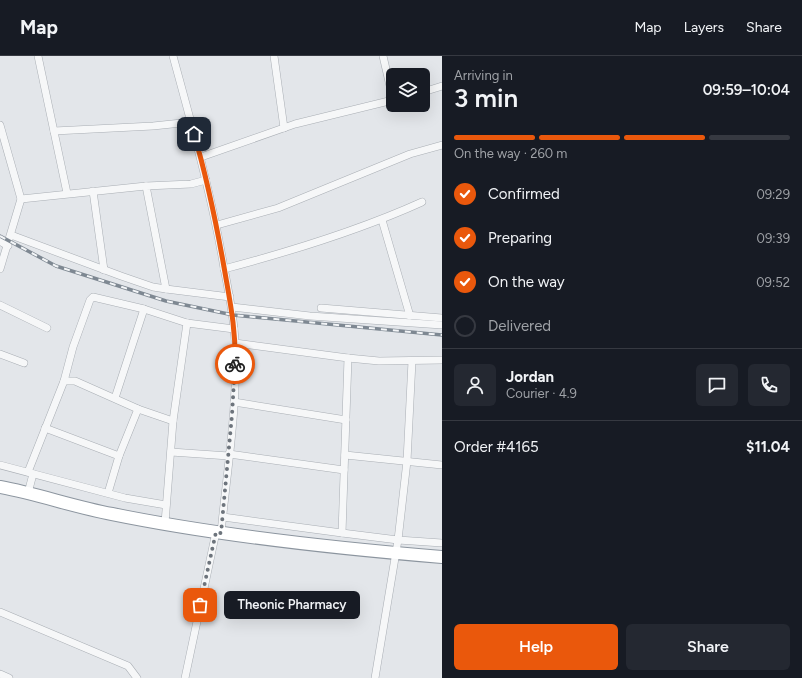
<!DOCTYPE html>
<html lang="en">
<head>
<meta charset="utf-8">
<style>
  :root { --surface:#171b24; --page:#242831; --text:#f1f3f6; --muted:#9ea1a6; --line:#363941; --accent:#ea580c }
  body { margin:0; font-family:Figtree,sans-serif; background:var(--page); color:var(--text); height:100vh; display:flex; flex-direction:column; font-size:15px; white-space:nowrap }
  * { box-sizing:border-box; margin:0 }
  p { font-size:13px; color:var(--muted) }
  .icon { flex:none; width:22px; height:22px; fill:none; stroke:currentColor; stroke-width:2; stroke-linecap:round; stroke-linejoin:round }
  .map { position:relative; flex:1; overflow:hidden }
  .panel { display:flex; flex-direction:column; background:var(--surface); width:360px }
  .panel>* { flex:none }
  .buttons { position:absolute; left:386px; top:12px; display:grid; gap:8px }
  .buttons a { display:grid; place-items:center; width:44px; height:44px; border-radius:6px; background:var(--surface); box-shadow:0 4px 16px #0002; font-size:20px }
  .pin { position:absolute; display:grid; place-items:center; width:34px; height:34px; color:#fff; margin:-17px; border-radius:8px; box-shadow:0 2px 6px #0006 }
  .courier { position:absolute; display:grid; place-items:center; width:40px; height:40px; margin:-20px; border:3px solid #ea580c; border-radius:50%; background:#fff; color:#222; box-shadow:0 1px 5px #0007 }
  .bubble { position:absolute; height:28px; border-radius:6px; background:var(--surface); box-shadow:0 4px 16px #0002; font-size:13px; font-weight:600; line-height:28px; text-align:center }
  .summary em { font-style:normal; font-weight:600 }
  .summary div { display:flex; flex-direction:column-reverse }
  .summary { display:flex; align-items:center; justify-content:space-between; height:68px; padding:0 12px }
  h1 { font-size:26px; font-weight:600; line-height:30px }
  .bar { display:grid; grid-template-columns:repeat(4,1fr); gap:6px 4px; align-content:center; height:48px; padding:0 12px }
  .bar i { height:5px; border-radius:3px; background:var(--line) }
  .bar .selected { background:var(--accent) }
  .bar p { grid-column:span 4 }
  .line { display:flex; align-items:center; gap:10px; padding:0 12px; border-top:1px solid var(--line) }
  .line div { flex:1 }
  .round { display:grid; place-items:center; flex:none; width:42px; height:42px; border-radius:6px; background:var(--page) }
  ol { padding:0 12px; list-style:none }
  li { display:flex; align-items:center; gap:12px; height:44px }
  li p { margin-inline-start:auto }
  li .icon { padding:4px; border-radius:50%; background:var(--accent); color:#fff; stroke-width:4 }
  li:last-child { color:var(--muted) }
  li i { width:22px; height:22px; border:2px solid var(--line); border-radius:50% }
  .button { display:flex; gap:8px; margin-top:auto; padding:8px 12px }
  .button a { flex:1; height:46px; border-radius:6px; background:var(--accent); color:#fff; font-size:16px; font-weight:600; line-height:46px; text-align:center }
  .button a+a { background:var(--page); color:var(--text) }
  header { display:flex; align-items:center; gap:24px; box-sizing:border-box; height:56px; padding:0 20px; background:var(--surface); border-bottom:1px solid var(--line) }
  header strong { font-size:19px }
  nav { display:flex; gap:22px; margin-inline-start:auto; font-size:14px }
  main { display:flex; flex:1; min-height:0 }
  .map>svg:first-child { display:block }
</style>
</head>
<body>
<header>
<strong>Map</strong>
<nav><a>Map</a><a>Layers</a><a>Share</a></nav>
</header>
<main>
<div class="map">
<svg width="442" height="622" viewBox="0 0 442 622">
  <rect width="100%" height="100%" fill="#e3e6ea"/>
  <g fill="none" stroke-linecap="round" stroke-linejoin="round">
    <!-- minor casing -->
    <g stroke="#a9aeb4" stroke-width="8">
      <g id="minor">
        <path d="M38 0 67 137"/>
        <path d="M173 0C192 70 212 140 224 212 229 237 234 261 235 286 238 350 227 414 221 477"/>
        <path d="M274 0 284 72"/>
        <path d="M383 0 393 43"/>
        <path d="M423 36 442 30"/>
        <path d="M0 69 21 143 0 213"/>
        <path d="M54 75 153 70 191 66"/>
        <path d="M201 101 295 68 393 44"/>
        <path d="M206 124 191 128 146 130 166 233 230 241"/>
        <path d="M93 135 104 214"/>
        <path d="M21 143 146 130"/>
        <path d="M382 164 410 260"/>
        <path d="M217 169 278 152 410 98 442 89"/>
        <path d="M11 179 121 220 153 231 166 233"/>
        <path d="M0 185 8 190"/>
        <path d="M224 213C292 195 358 175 422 146"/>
        <path d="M0 249 47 272"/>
        <path d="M232 251 310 260 442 269"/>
        <path d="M321 252 442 262"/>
        <path d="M0 298 24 307"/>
        <path d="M348 302 379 305 442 304"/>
        <path d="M64 325 73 291 90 244 93 241 144 253 187 267 234 273"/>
        <path d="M115 342 144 253"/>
        <path d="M234 346 346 364"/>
        <path d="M45 372 119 400"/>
        <path d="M171 396 229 400"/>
        <path d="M229 398 344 414"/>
        <path d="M345 399 442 409"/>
        <path d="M0 409 125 442 166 449"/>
        <path d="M28 416 64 325H75L138 353 173 365"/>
        <path d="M28 437 33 418"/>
        <path d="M108 437 119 400 138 353"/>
        <path d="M223 461 342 477 348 302 235 287"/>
        <path d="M165 467 173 365 187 267"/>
        <path d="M342 477 398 484 407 405 412 305"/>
        <path d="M0 556 128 610 137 622"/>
        <path d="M0 618 9 622"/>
        <path d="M185 622 216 476"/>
        <path d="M375 622 398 484 442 487"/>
      </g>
    </g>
    <!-- trunk casing -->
    <g stroke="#8c959f" stroke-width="14">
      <path id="trunk" d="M0 431C38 438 74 451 112 458 220 480 332 492 442 501"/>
    </g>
    <!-- minor -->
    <use href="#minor" stroke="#f6f7f8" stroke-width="7"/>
    <!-- trunk -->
    <use href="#trunk" stroke="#fff" stroke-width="12"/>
    <!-- rail casing -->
    <g stroke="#7e8892" stroke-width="3.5">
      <path id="rail" d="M0 180 56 210 166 245 233 259 442 279"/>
    </g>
    <!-- rail -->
    <use href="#rail" stroke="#f3f5f7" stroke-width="2" stroke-dasharray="6" stroke-linecap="butt"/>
  </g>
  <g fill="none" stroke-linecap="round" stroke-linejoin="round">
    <!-- done -->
    <path stroke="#6d747c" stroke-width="4" stroke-dasharray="0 7.2" d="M200 549 216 476 221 477 232 359 235 308"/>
    <!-- route -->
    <path stroke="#ea580c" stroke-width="5" d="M194 78C207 122 216 166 224 211 230 246 236 273 235 308"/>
  </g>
</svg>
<div class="buttons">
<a><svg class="icon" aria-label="layers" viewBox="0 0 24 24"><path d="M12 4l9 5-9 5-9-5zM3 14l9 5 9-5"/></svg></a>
</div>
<div class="pin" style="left:200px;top:549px;background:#ea580c"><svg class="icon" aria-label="bag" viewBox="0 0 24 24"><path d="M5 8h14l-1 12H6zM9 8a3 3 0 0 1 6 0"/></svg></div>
<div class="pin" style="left:194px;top:78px;background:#1f2937"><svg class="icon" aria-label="home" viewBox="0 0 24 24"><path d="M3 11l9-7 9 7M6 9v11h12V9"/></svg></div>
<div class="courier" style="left:235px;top:308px"><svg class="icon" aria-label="bike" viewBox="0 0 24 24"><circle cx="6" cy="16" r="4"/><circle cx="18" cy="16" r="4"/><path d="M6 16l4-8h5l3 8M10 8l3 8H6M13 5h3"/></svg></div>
<div class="bubble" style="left:224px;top:535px;width:136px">Theonic Pharmacy</div>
</div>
<section class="panel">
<div class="summary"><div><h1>3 min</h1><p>Arriving in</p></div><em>09:59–10:04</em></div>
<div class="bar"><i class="selected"></i><i class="selected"></i><i class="selected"></i><i></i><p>On the way · 260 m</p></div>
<ol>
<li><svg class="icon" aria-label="check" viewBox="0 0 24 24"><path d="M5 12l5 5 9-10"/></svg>Confirmed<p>09:29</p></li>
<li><svg class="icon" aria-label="check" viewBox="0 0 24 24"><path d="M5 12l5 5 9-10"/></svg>Preparing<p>09:39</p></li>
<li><svg class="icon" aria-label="check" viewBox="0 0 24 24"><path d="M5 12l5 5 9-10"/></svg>On the way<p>09:52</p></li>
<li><i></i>Delivered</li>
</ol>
<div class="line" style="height:72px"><a class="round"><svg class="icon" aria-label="person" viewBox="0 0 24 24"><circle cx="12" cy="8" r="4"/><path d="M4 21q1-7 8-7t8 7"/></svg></a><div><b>Jordan</b><p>Courier · 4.9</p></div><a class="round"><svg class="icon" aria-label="chat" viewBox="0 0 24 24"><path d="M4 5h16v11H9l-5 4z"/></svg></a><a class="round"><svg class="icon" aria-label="phone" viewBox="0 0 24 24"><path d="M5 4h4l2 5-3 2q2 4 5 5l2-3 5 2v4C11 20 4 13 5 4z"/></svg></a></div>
<div class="line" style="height:52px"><div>Order #4165</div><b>$11.04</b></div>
<div class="button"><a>Help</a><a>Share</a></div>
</section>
</main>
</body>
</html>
